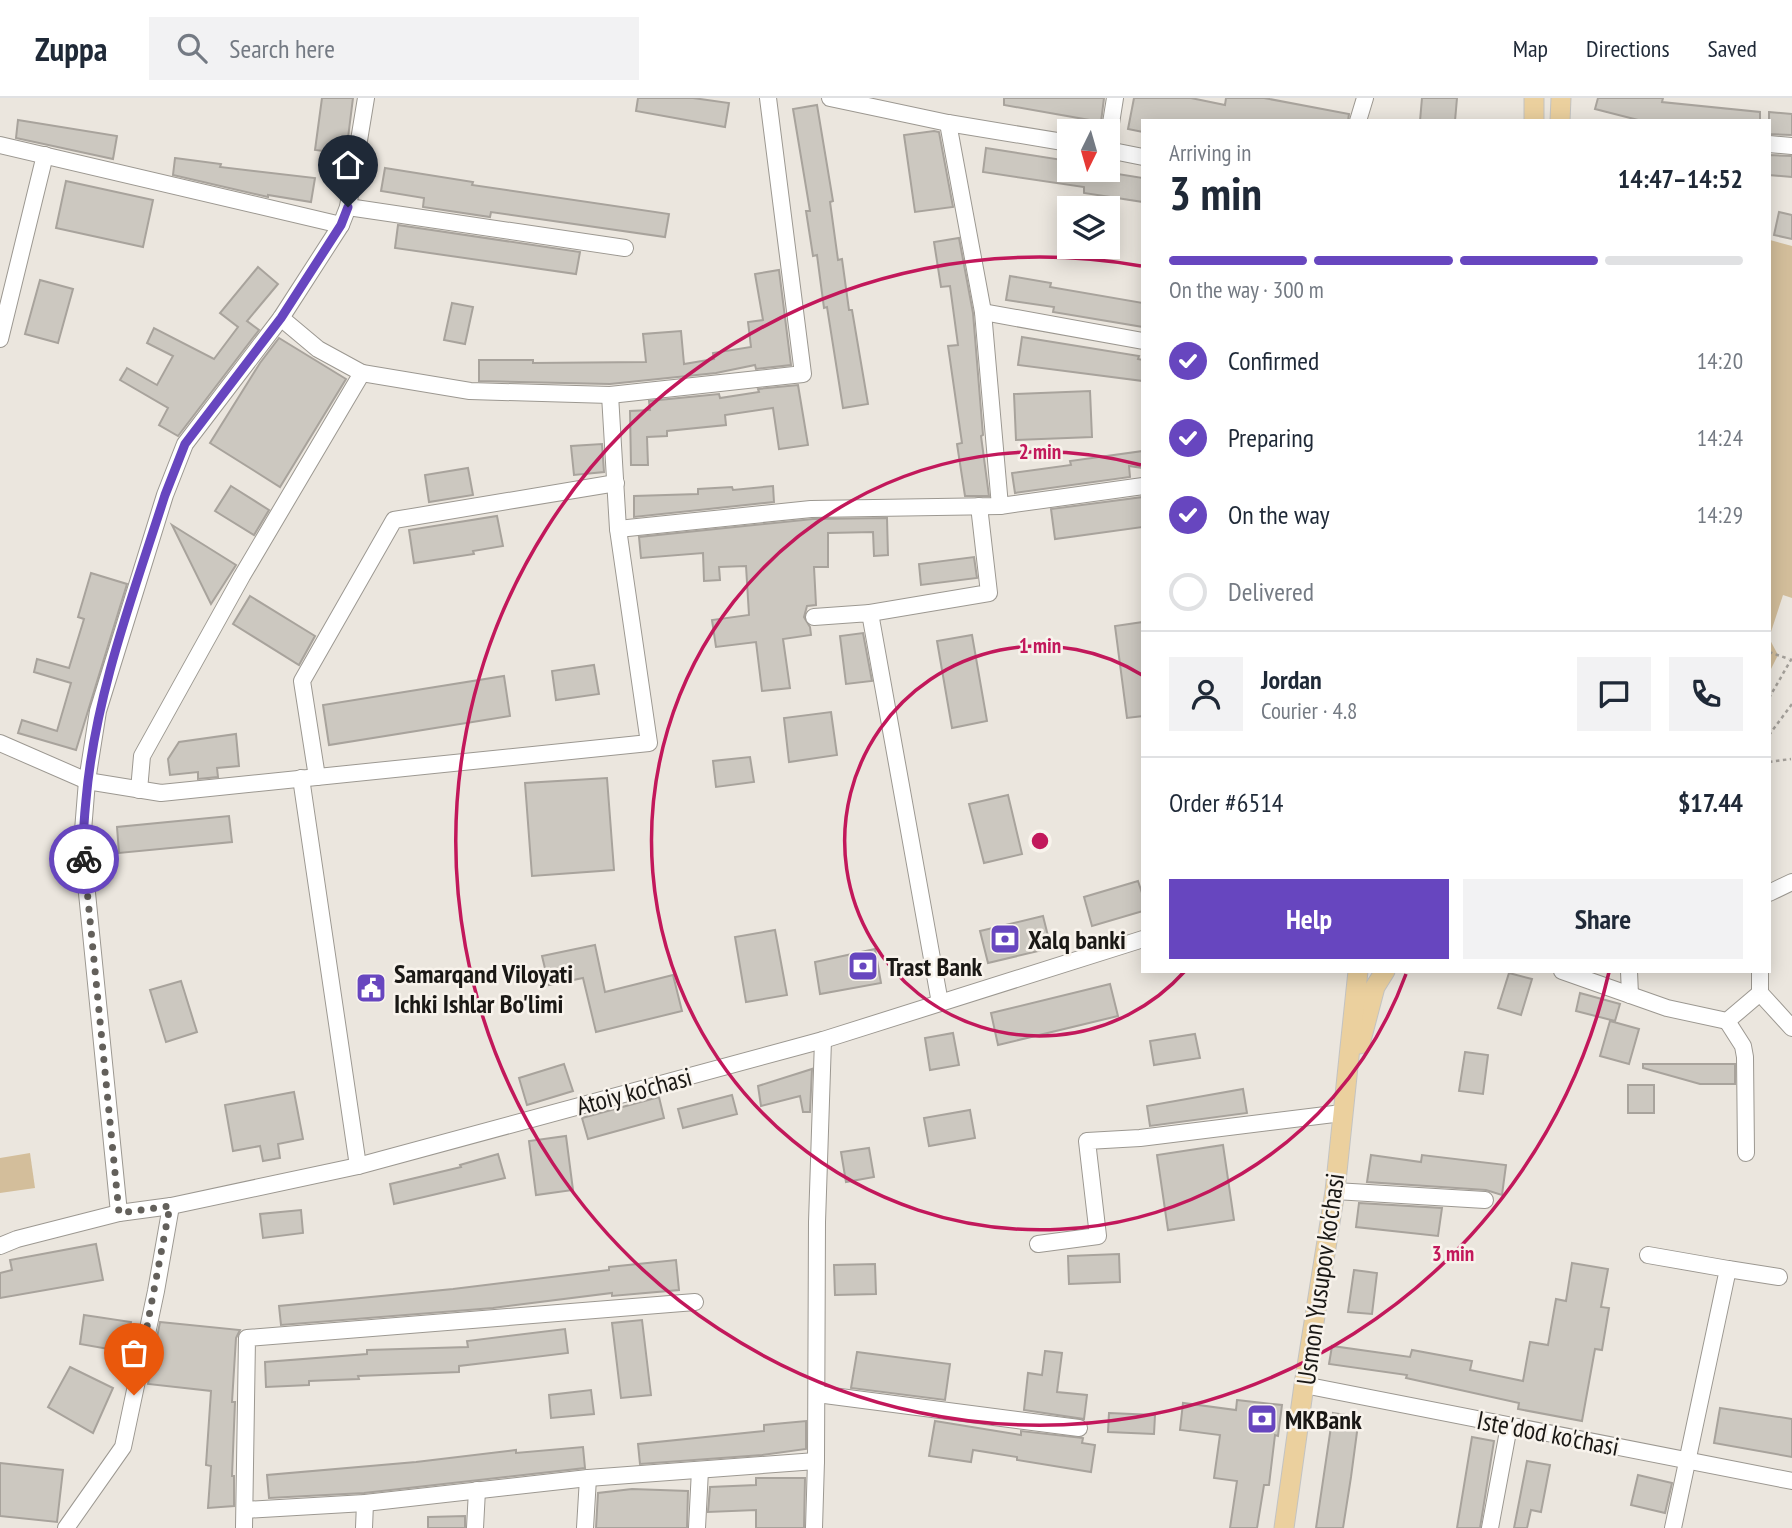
<!DOCTYPE html>
<html lang="en">
<head>
<meta charset="utf-8">
<style>
  :root { --surface:#fff; --page:#f2f2f3; --text:#1f2937; --muted:#747a83; --line:#e0e1e3; --accent:#6746bf }
  body { margin:0; font-family:"PT Sans Narrow",sans-serif; background:var(--page); color:var(--text); height:100vh; display:flex; flex-direction:column; font-size:26px; white-space:nowrap }
  * { box-sizing:border-box; margin:0 }
  p { font-size:23px; color:var(--muted) }
  .icon { flex:none; width:38px; height:38px; fill:none; stroke:currentColor; stroke-width:2; stroke-linecap:round; stroke-linejoin:round }
  .map { position:relative; flex:1; overflow:hidden }
  .panel { position:absolute; left:1141px; top:21px; width:630px; height:854px; display:flex; flex-direction:column; background:var(--surface); border-radius:0px; box-shadow:0 4px 18px #0003 }
  .panel>* { flex:none }
  .needle { width:46px; rotate:185deg }
  .tools { position:absolute; left:1057px; top:21px; display:grid; gap:14px }
  .tools a { display:grid; place-items:center; width:63px; height:63px; border-radius:0px; background:var(--surface); box-shadow:0 4px 18px #0003; font-size:35px }
  .pin { position:absolute; display:grid; place-items:center; width:60px; height:60px; color:#fff; margin:-72px -30px; border-radius:50% 50% 50% 0; rotate:-45deg; box-shadow:0 0 7px #0007 }
  .pin .icon { rotate:45deg }
  .courier { position:absolute; display:grid; place-items:center; width:70px; height:70px; margin:-35px; border:5px solid #6746bf; border-radius:50%; background:#fff; color:#222; box-shadow:0 2px 9px #0007 }
  .summary em { font-style:normal; font-weight:800 }
  .summary div { display:flex; flex-direction:column-reverse }
  .summary { display:flex; align-items:center; justify-content:space-between; height:119px; padding:0 28px }
  h1 { font-size:46px; font-weight:800; line-height:52px }
  .bar { display:grid; grid-template-columns:repeat(4,1fr); gap:10px 7px; align-content:center; height:84px; padding:0 28px }
  .bar i { height:9px; border-radius:5px; background:var(--line) }
  .bar .current { background:var(--accent) }
  .bar p { grid-column:span 4 }
  .line { display:flex; align-items:center; gap:18px; padding:0 28px; border-top:2px solid var(--line) }
  .line div { flex:1 }
  .round { display:grid; place-items:center; flex:none; width:74px; height:74px; border-radius:0px; background:var(--page) }
  ol { padding:0 28px; list-style:none }
  li { display:flex; align-items:center; gap:21px; height:77px }
  li p { margin-inline-start:auto }
  li .icon { padding:7px; border-radius:50%; background:var(--accent); color:#fff; stroke-width:4 }
  li:last-child { color:var(--muted) }
  li i { width:38px; height:38px; border:4px solid var(--line); border-radius:50% }
  .primary-button { display:flex; gap:14px; margin-top:auto; padding:14px 28px }
  .primary-button a { flex:1; height:80px; border-radius:0px; background:var(--accent); color:#fff; font-size:28px; font-weight:800; line-height:80px; text-align:center }
  .primary-button a+a { background:var(--page); color:var(--text) }
  header { display:flex; align-items:center; gap:42px; box-sizing:border-box; height:98px; padding:0 35px; background:var(--surface); border-bottom:2px solid var(--line) }
  header strong { font-size:33px }
  nav { display:flex; gap:38px; margin-inline-start:auto; font-size:24px }
  .search { width:490px; height:63px; background:var(--page); display:flex; align-items:center; gap:18px; box-sizing:border-box; padding:0 24px; border-radius:0px; color:var(--muted); font-size:26px }
  .map>svg:first-child { display:block }
</style>
</head>
<body>
<header>
<strong>Zuppa</strong>
<div class="search"><svg class="icon" aria-label="search" viewBox="0 0 24 24"><circle cx="10" cy="10" r="6"/><path d="M15 15l6 6"/></svg>Search here</div>
<nav><a>Map</a><a>Directions</a><a>Saved</a></nav>
</header>
<div class="map">
<svg width="1792" height="1430" viewBox="0 0 1792 1430">
  <rect width="100%" height="100%" fill="#ebe6de"/>
  <!-- green -->
  <g fill="#d3be9b">
    <path d="M1770 142 1792 148V500L1783 497 1769 540 1778 557 1769 575Z"/>
    <path d="M30 1055 35 1090 0 1095V1060Z"/>
  </g>
  <!-- building -->
  <g fill="#ccc8c0" stroke="#a8a39c" stroke-width="2">
    <path d="M322 0H353L346 56 315 52Z"/>
    <path d="M638 0H693L729 5 725 29 636 13Z"/>
    <path d="M1004 0H1104L1101 24 1004 7Z"/>
    <path d="M1134 0H1191L1225 7 1226 0H1264L1349 16 1348 23H1143V34L1128 31Z"/>
    <path d="M1422 0H1457L1455 23H1420Z"/>
    <path d="M1598 0H1663L1662 4 1760 14V23H1642L1595 11Z"/>
    <path d="M817 7 833 103 830 104 838 162 842 161 849 212H852L868 306 843 310 827 209 824 210 817 157 813 158 806 113H810L793 11Z"/>
    <path d="M1769 14 1792 16V37L1769 36Z"/>
    <path d="M18 22 117 38 113 61 16 40Z"/>
    <path d="M934 33 939 34 953 109 915 114 904 37Z"/>
    <path d="M986 50 1069 63V72H1093L1143 80V104L1084 95V89L983 74Z"/>
    <path d="M1769 57 1792 58V79L1769 77Z"/>
    <path d="M175 60 221 66 220 69 315 80 311 104 268 97V99L173 77Z"/>
    <path d="M385 70 473 84 472 87 669 116 665 139 491 114 490 119 423 109 424 100 381 93Z"/>
    <path d="M66 83 153 102 143 149 56 130Z"/>
    <path d="M1779 114 1792 117V141L1774 137Z"/>
    <path d="M398 127 580 154 576 176 395 150Z"/>
    <path d="M959 140 973 215 983 337 981 338 989 398H965L957 346 962 345 948 248 958 247 950 188 941 189 934 144Z"/>
    <path d="M258 169 278 186 247 223 259 232 178 338 159 327 168 310 120 282 127 270 157 287 173 258 147 245 154 230 214 261 238 229 220 215Z"/>
    <path d="M779 172 791 267 756 271 755 267 716 275 610 286 479 283V262H533V265L646 264 643 236 681 233 684 266 714 261 713 255 751 249 748 224 763 222 755 176Z"/>
    <path d="M1010 178 1051 185 1050 189 1143 205V229L1053 214 1054 209 1006 202Z"/>
    <path d="M40 182 73 191 58 245 25 236Z"/>
    <path d="M452 205 473 209 465 246 444 242Z"/>
    <path d="M1022 239 1139 258 1138 261 1143 262V283L1018 267Z"/>
    <path d="M279 240 346 281 280 389 210 345 260 265Z"/>
    <path d="M798 287 808 347 779 351 773 310 725 317 726 327 667 333V338L647 339 648 367H631L630 313 650 312 649 303 719 296 720 300 759 294 758 291Z"/>
    <path d="M1090 293 1092 339 1016 342 1014 296Z"/>
    <path d="M602 346 604 374 574 377 571 348Z"/>
    <path d="M1143 353V370L1129 368 1130 379 1015 395 1012 375 1071 367 1070 363Z"/>
    <path d="M468 370 473 397 429 404 425 377Z"/>
    <path d="M231 388 269 412 254 437 215 413Z"/>
    <path d="M773 388 774 404 634 419V398L698 396V391L732 389 733 392Z"/>
    <path d="M1143 399V429L1055 441 1051 411Z"/>
    <path d="M497 418 503 448 473 453 474 456 414 465 409 432Z"/>
    <path d="M887 420 888 457 874 458 873 434 828 435V469H814L816 507 807 508 804 519 810 529 811 537 783 541 790 590 762 593 756 544 716 549 712 522 749 517 746 468 719 469 720 482 704 483 703 455 641 460 639 439 813 421Z"/>
    <path d="M172 427 236 467 211 506Z"/>
    <path d="M974 459 977 480 921 487 919 466Z"/>
    <path d="M91 475 127 486 76 652 18 635 22 622 57 633 71 585 34 574 37 561 69 570 84 521 78 519Z"/>
    <path d="M250 498 315 538 299 567 233 526Z"/>
    <path d="M1143 524V618L1127 620 1115 528Z"/>
    <path d="M863 535 872 583 846 586 840 538Z"/>
    <path d="M972 537 987 623 952 630 937 543Z"/>
    <path d="M594 567 599 596 556 602 552 573Z"/>
    <path d="M504 578 510 618 329 647 323 607Z"/>
    <path d="M831 614 837 657 789 664 784 620Z"/>
    <path d="M236 636 239 668 217 670 218 679 198 681V674L170 677 168 661 179 644Z"/>
    <path d="M750 659 754 684 716 689 713 663Z"/>
    <path d="M607 680 614 772 532 778 525 685Z"/>
    <path d="M1008 697 1022 756 984 765 969 706Z"/>
    <path d="M229 718 232 744 119 755 117 729Z"/>
    <path d="M1138 783 1143 798V813L1092 828 1084 799Z"/>
    <path d="M1043 818 1051 850 988 865 980 833Z"/>
    <path d="M775 832 787 897 746 904 735 839Z"/>
    <path d="M595 847 605 894 673 877 682 913 596 934 583 880 549 887 542 858Z"/>
    <path d="M875 851 881 885 820 896 815 864Z"/>
    <path d="M1509 875 1532 881 1521 917 1498 910Z"/>
    <path d="M181 883 197 934 166 944 150 892Z"/>
    <path d="M1110 886 1118 918 998 947 991 915Z"/>
    <path d="M1580 895 1620 906 1615 923 1576 913Z"/>
    <path d="M1610 923 1639 931 1629 966 1600 958Z"/>
    <path d="M953 935 959 967 930 972 925 940Z"/>
    <path d="M1195 936 1200 960 1154 967 1150 943Z"/>
    <path d="M1465 954 1488 957 1483 996 1459 993Z"/>
    <path d="M564 966 573 993 527 1007 519 980Z"/>
    <path d="M1643 966H1735V986H1700L1643 970Z"/>
    <path d="M812 971 810 1014H803L800 998 761 1008 758 988Z"/>
    <rect x="1628" y="987" width="26" height="28"/>
    <path d="M1243 991 1247 1015 1150 1028 1147 1008Z"/>
    <path d="M294 994 303 1041 278 1046 280 1060 263 1063 260 1048 233 1053 225 1007Z"/>
    <path d="M732 997 737 1016 683 1030 678 1011Z"/>
    <path d="M659 999 664 1020 588 1041 582 1020Z"/>
    <path d="M970 1012 975 1040 929 1048 924 1020Z"/>
    <path d="M566 1038 573 1092 536 1097 529 1043Z"/>
    <path d="M1223 1047 1234 1122 1168 1132 1157 1057Z"/>
    <path d="M869 1050 874 1079 846 1084 841 1054Z"/>
    <path d="M498 1056 505 1080 394 1106 390 1086 461 1069 460 1067Z"/>
    <path d="M1371 1057 1421 1064 1422 1057 1506 1067 1502 1097 1486 1092 1367 1084Z"/>
    <path d="M1359 1105 1442 1110 1438 1138 1356 1129Z"/>
    <path d="M301 1112 303 1135 263 1140 260 1116Z"/>
    <path d="M96 1146 103 1182 0 1200V1175L12 1172 10 1162Z"/>
    <path d="M1119 1156 1120 1184 1069 1186 1068 1158Z"/>
    <path d="M676 1162 679 1192 612 1198V1195L493 1210 281 1227 279 1208 453 1191 609 1172V1169Z"/>
    <path d="M1572 1165 1608 1171 1601 1209 1609 1210 1602 1252 1595 1251 1582 1323 1518 1311 1519 1305 1406 1280 1407 1277 1329 1266 1332 1248 1410 1259 1412 1252 1472 1263 1470 1272 1523 1283 1530 1244 1548 1247 1556 1201 1566 1203Z"/>
    <path d="M875 1166 876 1196 835 1197 834 1167Z"/>
    <path d="M1354 1172 1377 1175 1372 1216 1348 1214Z"/>
    <path d="M84 1217 131 1224 126 1254 80 1246Z"/>
    <path d="M642 1222 651 1297 621 1300 612 1225Z"/>
    <path d="M160 1224 240 1232 236 1240 232 1304H235L232 1378H234V1408L208 1410 211 1368 206 1367 211 1293 148 1286Z"/>
    <path d="M565 1231 568 1255 459 1268V1274L358 1278 359 1281 309 1283V1287L266 1289 265 1264 367 1256V1252L468 1249 467 1243Z"/>
    <path d="M1045 1253 1062 1255 1057 1294 1087 1297 1084 1321 1024 1312 1028 1275 1042 1277Z"/>
    <path d="M857 1254 950 1266 945 1302 851 1290Z"/>
    <path d="M70 1269 113 1290 93 1335 48 1309Z"/>
    <path d="M591 1292 594 1316 551 1320 549 1297Z"/>
    <path d="M1237 1302 1282 1307 1278 1338 1275 1337 1269 1387H1264L1257 1430H1230L1237 1383 1214 1380 1220 1337 1180 1332 1183 1305 1236 1312Z"/>
    <path d="M1720 1310 1792 1321V1359L1714 1345Z"/>
    <path d="M1109 1315 1155 1317 1154 1336 1108 1334Z"/>
    <path d="M1333 1315 1359 1319 1351 1379 1343 1430H1316Z"/>
    <path d="M806 1323V1351L762 1357 640 1366 638 1346 764 1333V1327Z"/>
    <path d="M935 1323 1021 1337V1333L1083 1340 1082 1345 1095 1347 1091 1374 1017 1362V1359L973 1352 971 1364 929 1358Z"/>
    <path d="M1472 1339 1494 1343 1480 1430H1457Z"/>
    <path d="M583 1349 585 1370 364 1395 269 1400 267 1377 416 1364 516 1352V1355Z"/>
    <path d="M1527 1363 1550 1367 1541 1414 1531 1412 1527 1430H1514Z"/>
    <path d="M0 1365 63 1372 57 1424 0 1418Z"/>
    <path d="M1638 1377 1672 1385 1665 1415 1631 1407Z"/>
    <path d="M756 1380H805L804 1430H756V1412L708 1414 710 1389 756 1387Z"/>
    <path d="M632 1391 688 1393 687 1430H596L598 1395Z"/>
    <path d="M465 1418V1430H428V1419Z"/>
  </g>
  <g fill="none" stroke-linecap="round" stroke-linejoin="round">
    <!-- minor casing -->
    <g stroke="#9c9891" stroke-width="18">
      <g id="minor">
        <path d="M830 0 948 25 1069 45"/>
        <path d="M1358 23 1365 0"/>
        <path d="M948 25 983 214 1000 408"/>
        <path d="M1108 44 1115 0"/>
        <path d="M1769 46 1792 48"/>
        <path d="M0 47 341 127"/>
        <path d="M1108 52 1143 59"/>
        <path d="M348 109 625 150"/>
        <path d="M983 214 1143 243"/>
        <path d="M0 241 45 57"/>
        <path d="M362 275 470 293 610 297 803 276 768 0"/>
        <path d="M618 431 811 411 1000 408 1143 388"/>
        <path d="M870 515 989 495 979 408"/>
        <path d="M814 519 870 515 940 905"/>
        <path d="M0 645 87 683 161 695 649 645 618 431 610 297"/>
        <path d="M317 679 302 583 394 422 616 385"/>
        <path d="M301 680 358 1068"/>
        <path d="M139 692 142 658 242 478 362 275 318 251 281 220"/>
        <path d="M1769 795 1792 784"/>
        <path d="M1562 873 1667 910 1727 923 1760 895V873"/>
        <path d="M1629 873 1630 897"/>
        <path d="M1760 895 1792 930"/>
        <path d="M1727 923 1743 948 1745 959 1746 1055"/>
        <path d="M1335 1093 1485 1102"/>
        <path d="M119 1115 82 745 87 683 98 613 165 397 185 346 281 220 341 127 348 109 366 0"/>
        <path d="M1038 1146 1098 1138 1087 1043 1140 1040 1342 1015"/>
        <path d="M0 1148 17 1141 119 1115 171 1108 358 1068 823 942 1143 841"/>
        <path d="M1648 1157 1728 1171 1673 1430"/>
        <path d="M1728 1171 1779 1179"/>
        <path d="M1304 1287 1792 1383"/>
        <path d="M817 1296 1079 1330"/>
        <path d="M245 1412 365 1405 588 1380 816 1363"/>
        <path d="M66 1430 123 1349 156 1193 171 1108"/>
        <path d="M244 1430 247 1240 695 1204"/>
        <path d="M364 1430 365 1405"/>
        <path d="M475 1430 477 1392"/>
        <path d="M585 1430 588 1380"/>
        <path d="M697 1430 700 1372"/>
        <path d="M814 1430 816 1363 817 1124 823 942"/>
        <path d="M1490 1430 1509 1328"/>
      </g>
    </g>
    <!-- major casing -->
    <g stroke="#c3c3c2" stroke-width="21">
      <g id="major">
        <path d="M1534 0V23"/>
        <path d="M1560 23 1561 0"/>
        <path d="M1360 946 1375 889 1385 873"/>
        <path d="M1284 1430 1304 1287 1335 1093 1358 873"/>
      </g>
    </g>
    <!-- path -->
    <g stroke="#a39f99" stroke-width="2.5" stroke-dasharray="3.5 3.5" stroke-linecap="butt">
      <path d="M1769 554 1789 561"/>
      <path d="M1769 600 1792 560"/>
      <path d="M1769 637 1792 606"/>
      <path d="M1769 664 1791 661"/>
    </g>
    <!-- minor -->
    <use href="#minor" stroke="#fff" stroke-width="16"/>
    <!-- major -->
    <use href="#major" stroke="#ebd09e" stroke-width="19"/>
  </g>
  <g fill="none" stroke-linecap="round" stroke-linejoin="round">
    <!-- done -->
    <path stroke="#63605b" stroke-width="7" stroke-dasharray="0 12.6" d="M84 761 119 1115 170 1108 134 1297"/>
    <!-- route -->
    <path stroke="#6746bf" stroke-width="9" d="M84 761C82 741 84 722 86 702 95 597 133 497 165 397L185 346 281 220 341 127 348 109"/>
  </g>
  <!-- distance rings -->
  <g fill="none" stroke="#c2185b" stroke-width="3.5">
    <path d="M1185 873A195 195 0 1 1 1142 577"/>
    <path d="M1406 876A389 389 0 1 1 1141 367"/>
    <path d="M1609 874A584 584 0 1 1 1141 168"/>
  </g>
  <!-- icons -->
  <defs>
    <g id="bank-square" transform="scale(1.575)"><rect x="-9" y="-9" width="18" height="18" rx="4" fill="#6746bf" stroke="#f8f3ec"/><path d="M-6-4H6V4H-6ZM0-2.3a2.3 2.3 0 1 0 0 4.6a2.3 2.3 0 1 0 0-4.6Z" fill="#fff"/></g>
    <g id="civic-square" transform="scale(1.575)"><rect x="-9" y="-9" width="18" height="18" rx="4" fill="#6746bf" stroke="#f8f3ec"/><path d="M-.6-6.5H3V-4.5H.6V-3L4-1V1h2V6H-6V1h2V-1L-.6-3ZM-1.2 2.5V6h2.4V2.5Z" fill="#fff"/></g>
  </defs>
  <g fill-rule="evenodd">
    <use href="#bank-square" x="1005" y="841"/>
    <use href="#bank-square" x="863" y="868"/>
    <use href="#civic-square" x="371" y="890"/>
    <use href="#bank-square" x="1262" y="1321"/>
  </g>
  <g text-anchor="middle" dominant-baseline="central" stroke-width="5" stroke-linejoin="round" paint-order="stroke">
    <!-- poi labels -->
    <g font-size="26" font-weight="bold" fill="#1a1815" stroke="#f8f3ec" text-anchor="start">
      <text x="1028" y="841">Xalq banki</text>
      <text x="886" y="868">Trast Bank</text>
      <text x="394" y="875">Samarqand Viloyati<tspan x="394" dy="30">Ichki Ishlar Bo'limi</tspan></text>
      <text x="1285" y="1321">MKBank</text>
    </g>
    <!-- street labels -->
    <g font-size="26" fill="#1a1815" stroke="#f8f3ec">
      <text transform="translate(634 993) rotate(-15)">Atoiy ko'chasi</text>
      <text transform="translate(1320 1181) rotate(-82)">Usmon Yusupov ko'chasi</text>
      <text transform="translate(1548 1335) rotate(11)">Iste'dod ko'chasi</text>
    </g>
  </g>
  <circle cx="1040" cy="743" r="10" fill="#c2185b" stroke="#f8f3ec" stroke-width="3.5"/>
  <g font-size="21" text-anchor="middle" font-weight="bold" fill="#c2185b" stroke="#f8f3ec" stroke-width="5" stroke-linejoin="round" paint-order="stroke">
    <text x="1040" y="361">2 min</text>
    <text x="1040" y="555">1 min</text>
    <text x="1453" y="1163">3 min</text>
  </g>
</svg>
<div class="tools">
<a><svg class="needle" viewBox="-14 -14 28 28"><path d="M0-13l5 13h-10z" fill="#e53935"/><path d="M0 13l5-13h-10z" fill="#747a83"/></svg></a>
<a><svg class="icon" aria-label="layers" viewBox="0 0 24 24"><path d="M12 4l9 5-9 5-9-5zM3 14l9 5 9-5"/></svg></a>
</div>
<div class="pin" style="left:134px;top:1297px;background:#ea580c"><svg class="icon" aria-label="bag" viewBox="0 0 24 24"><path d="M5 8h14l-1 12H6zM9 8a3 3 0 0 1 6 0"/></svg></div>
<div class="pin" style="left:348px;top:109px;background:#1f2937"><svg class="icon" aria-label="home" viewBox="0 0 24 24"><path d="M3 11l9-7 9 7M6 9v11h12V9"/></svg></div>
<div class="courier" style="left:84px;top:761px"><svg class="icon" aria-label="bike" viewBox="0 0 24 24"><circle cx="6" cy="16" r="4"/><circle cx="18" cy="16" r="4"/><path d="M6 16l4-8h5l3 8M10 8l3 8H6M13 5h3"/></svg></div>
<section class="panel">
<div class="summary"><div><h1>3 min</h1><p>Arriving in</p></div><em>14:47–14:52</em></div>
<div class="bar"><i class="current"></i><i class="current"></i><i class="current"></i><i></i><p>On the way · 300 m</p></div>
<ol>
<li><svg class="icon" aria-label="check" viewBox="0 0 24 24"><path d="M5 12l5 5 9-10"/></svg>Confirmed<p>14:20</p></li>
<li><svg class="icon" aria-label="check" viewBox="0 0 24 24"><path d="M5 12l5 5 9-10"/></svg>Preparing<p>14:24</p></li>
<li><svg class="icon" aria-label="check" viewBox="0 0 24 24"><path d="M5 12l5 5 9-10"/></svg>On the way<p>14:29</p></li>
<li><i></i>Delivered</li>
</ol>
<div class="line" style="height:126px"><a class="round"><svg class="icon" aria-label="person" viewBox="0 0 24 24"><circle cx="12" cy="8" r="4"/><path d="M4 21q1-7 8-7t8 7"/></svg></a><div><b>Jordan</b><p>Courier · 4.8</p></div><a class="round"><svg class="icon" aria-label="chat" viewBox="0 0 24 24"><path d="M4 5h16v11H9l-5 4z"/></svg></a><a class="round"><svg class="icon" aria-label="phone" viewBox="0 0 24 24"><path d="M5 4h4l2 5-3 2q2 4 5 5l2-3 5 2v4C11 20 4 13 5 4z"/></svg></a></div>
<div class="line" style="height:91px"><div>Order #6514</div><b>$17.44</b></div>
<div class="primary-button"><a>Help</a><a>Share</a></div>
</section>
</div>
</body>
</html>
